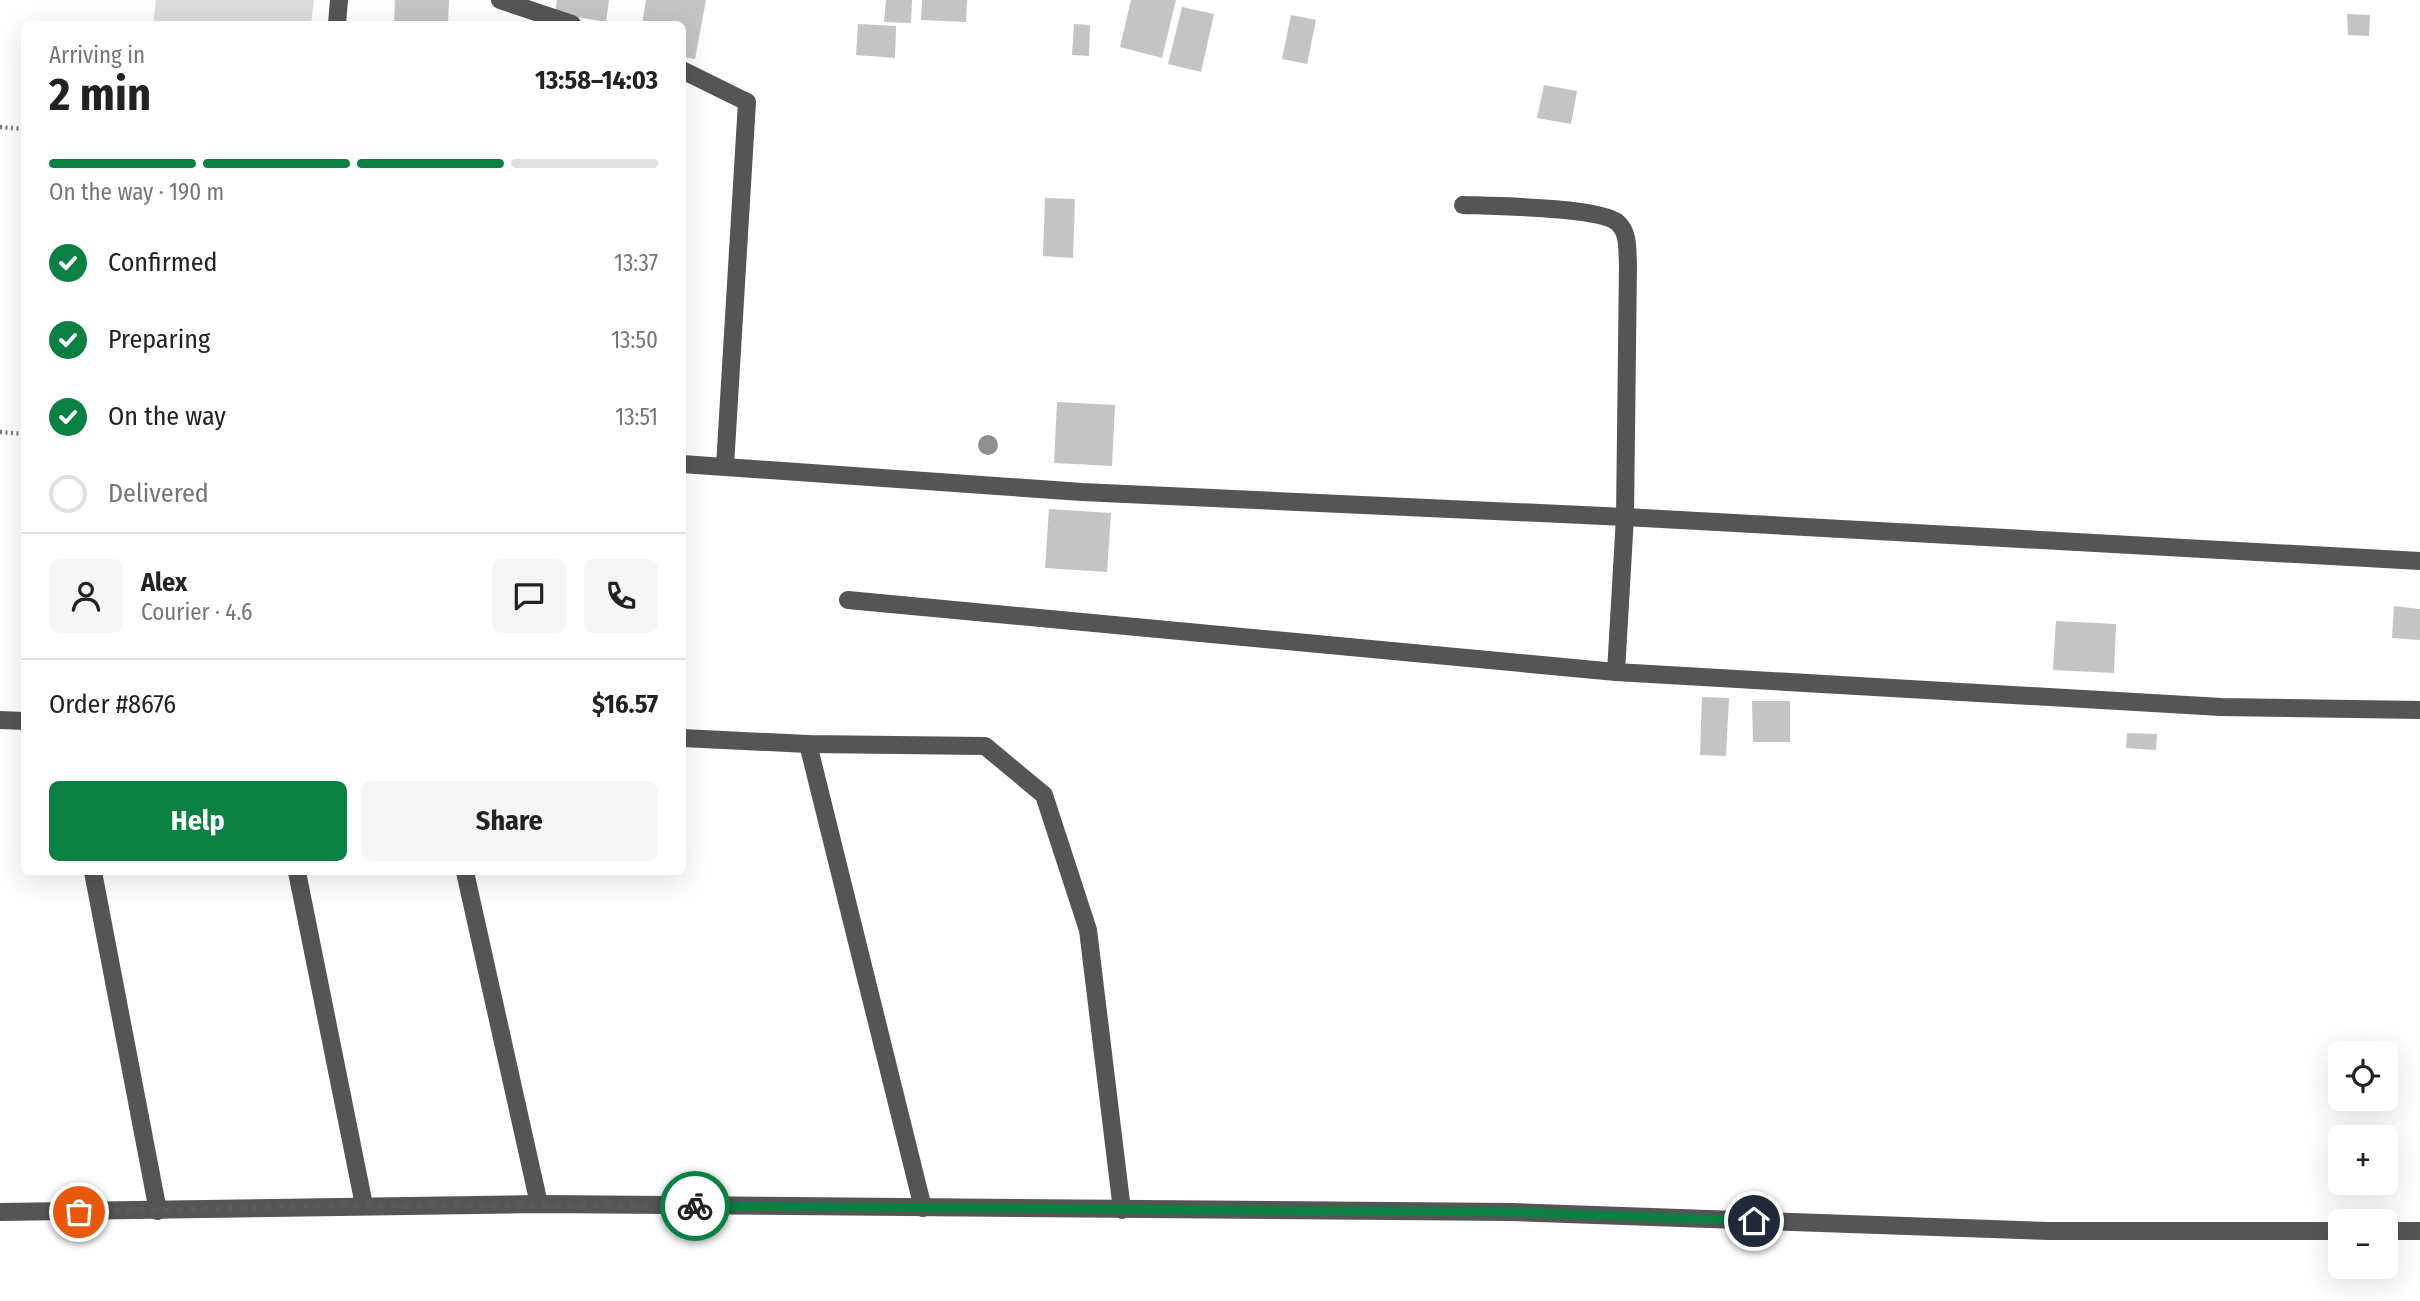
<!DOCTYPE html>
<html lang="en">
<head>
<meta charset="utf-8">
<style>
  :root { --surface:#fff; --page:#f6f6f6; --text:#222; --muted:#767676; --line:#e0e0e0; --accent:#0b8043 }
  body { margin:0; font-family:"Fira Sans Condensed",sans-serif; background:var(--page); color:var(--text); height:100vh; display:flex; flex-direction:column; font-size:26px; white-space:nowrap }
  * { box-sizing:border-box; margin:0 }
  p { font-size:23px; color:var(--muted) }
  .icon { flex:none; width:38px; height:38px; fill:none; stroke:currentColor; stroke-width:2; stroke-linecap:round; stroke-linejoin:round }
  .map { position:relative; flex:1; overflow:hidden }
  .details { position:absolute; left:21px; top:21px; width:665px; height:854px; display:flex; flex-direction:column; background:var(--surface); border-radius:10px; box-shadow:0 7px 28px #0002 }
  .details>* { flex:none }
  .fabs { position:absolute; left:2328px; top:1041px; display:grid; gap:14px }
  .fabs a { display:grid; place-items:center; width:70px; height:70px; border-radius:10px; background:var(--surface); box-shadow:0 7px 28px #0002; font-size:35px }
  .pin { position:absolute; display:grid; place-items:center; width:60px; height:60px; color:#fff; margin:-30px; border:4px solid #fff; border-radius:50%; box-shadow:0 2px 7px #0007 }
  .courier { position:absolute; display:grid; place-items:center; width:70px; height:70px; margin:-35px; border:5px solid #0b8043; border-radius:50%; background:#fff; color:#222; box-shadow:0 2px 9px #0007 }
  .headline em { font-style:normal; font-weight:700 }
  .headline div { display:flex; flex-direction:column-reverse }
  .headline { display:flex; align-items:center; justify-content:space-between; height:119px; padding:0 28px }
  h1 { font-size:46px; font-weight:700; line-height:52px }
  .bar { display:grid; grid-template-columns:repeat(4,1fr); gap:10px 7px; align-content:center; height:84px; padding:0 28px }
  .bar i { height:9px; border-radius:5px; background:var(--line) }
  .bar .on { background:var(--accent) }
  .bar p { grid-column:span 4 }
  .line { display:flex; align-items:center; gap:18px; padding:0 28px; border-top:2px solid var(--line) }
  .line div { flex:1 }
  .round { display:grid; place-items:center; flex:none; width:74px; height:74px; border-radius:10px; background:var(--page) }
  ol { padding:0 28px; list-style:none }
  li { display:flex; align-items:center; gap:21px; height:77px }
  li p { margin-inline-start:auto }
  li .icon { padding:7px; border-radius:50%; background:var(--accent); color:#fff; stroke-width:4 }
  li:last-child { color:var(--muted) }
  li i { width:38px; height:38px; border:4px solid var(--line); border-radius:50% }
  .action { display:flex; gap:14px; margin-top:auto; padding:14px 28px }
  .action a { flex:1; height:80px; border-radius:10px; background:var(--accent); color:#fff; font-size:28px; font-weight:700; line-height:80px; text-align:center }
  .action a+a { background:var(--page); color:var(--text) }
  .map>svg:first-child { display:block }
</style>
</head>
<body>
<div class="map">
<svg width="2420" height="1301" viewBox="0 0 2420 1301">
  <rect width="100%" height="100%" fill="#fff"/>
  <!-- green -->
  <path fill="#dcdcdc" d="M156 0H314L311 24H153Z"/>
  <!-- building -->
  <g fill="#c4c4c4">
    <path d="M395 0H449L448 24H394Z"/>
    <path d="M557 0H609L606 22 555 13Z"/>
    <path d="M646 0H706L695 59 682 57V24H642Z"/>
    <path d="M886 0H912L911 23 884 22Z"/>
    <path d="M922 0H967L966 22 921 20Z"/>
    <path d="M1131 0H1176L1162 58 1120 47Z"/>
    <path d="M1182 7 1214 14 1201 72 1168 64Z"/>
    <path d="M2347 14 2370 15 2369 36 2348 35Z"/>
    <path d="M1291 15 1316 20 1307 64 1282 59Z"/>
    <path d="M858 24 896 26 895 58 856 55Z"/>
    <path d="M1074 24 1090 25 1089 56 1072 55Z"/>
    <path d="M1544 85 1577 91 1571 124 1537 118Z"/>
    <path d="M1045 198 1075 199 1073 258 1043 256Z"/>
    <path d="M1057 402 1115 405 1112 466 1054 463Z"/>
    <path d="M1049 509 1111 513 1107 572 1045 568Z"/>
    <path d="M2394 606 2420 609V640L2392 638Z"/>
    <path d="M2056 621 2116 624 2114 673 2053 670Z"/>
    <path d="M1702 697 1729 698 1726 756 1700 755Z"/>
    <path d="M1752 701H1790V742H1753Z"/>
    <path d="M2127 733 2157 734 2156 750 2126 748Z"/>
  </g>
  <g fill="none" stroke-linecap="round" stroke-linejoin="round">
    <!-- path -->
    <g stroke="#777" stroke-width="4.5" stroke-dasharray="2 3.5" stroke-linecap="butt">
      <path d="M0 127 24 129"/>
      <path d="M0 432 24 434"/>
    </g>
    <!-- minor -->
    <g stroke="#555" stroke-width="18">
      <path d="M500 0 572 24"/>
      <path d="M337 24 339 0"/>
      <path d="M682 70 747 102 725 466"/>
      <path d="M1463 205C1491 206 1601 207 1618 223 1629 233 1627 250 1628 264L1625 517 1616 672"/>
      <path d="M682 464 1082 492 1625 517 2420 561"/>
      <path d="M848 600 1616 672 2221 707 2420 710"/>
      <path d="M0 720 24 721"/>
      <path d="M682 738 808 744 985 746 1044 795 1088 930 1122 1210"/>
      <path d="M808 744 923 1208"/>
      <path d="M93 872 158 1211"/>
      <path d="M297 872 364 1205"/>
      <path d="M465 872 539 1204"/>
      <path d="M0 1212 539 1204 1513 1212 2049 1231H2340"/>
      <path d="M2385 1231H2420"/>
    </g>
  </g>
  <!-- trees -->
  <circle fill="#8f8f8f" cx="988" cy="445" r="10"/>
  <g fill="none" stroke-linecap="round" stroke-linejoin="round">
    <!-- done -->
    <path stroke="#595959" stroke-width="7" stroke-dasharray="0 12.6" d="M79 1212 364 1205 695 1206"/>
    <!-- route -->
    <path stroke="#0b8043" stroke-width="9" d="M695 1206 1513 1212 1754 1221"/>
  </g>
</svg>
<div class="fabs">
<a><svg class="icon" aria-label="locate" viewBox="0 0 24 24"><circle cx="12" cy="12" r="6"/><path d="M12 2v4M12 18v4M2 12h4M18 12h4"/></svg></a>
<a>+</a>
<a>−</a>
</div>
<div class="pin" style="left:79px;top:1212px;background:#ea580c"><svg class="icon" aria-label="bag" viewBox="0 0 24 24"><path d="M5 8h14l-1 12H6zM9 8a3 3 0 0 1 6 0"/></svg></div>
<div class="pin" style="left:1754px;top:1221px;background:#1f2937"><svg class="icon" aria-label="home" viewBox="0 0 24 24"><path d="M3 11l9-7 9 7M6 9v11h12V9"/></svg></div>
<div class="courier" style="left:695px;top:1206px"><svg class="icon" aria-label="bike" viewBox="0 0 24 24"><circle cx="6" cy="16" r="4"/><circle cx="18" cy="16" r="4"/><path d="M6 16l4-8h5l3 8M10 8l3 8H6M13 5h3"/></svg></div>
<section class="details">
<div class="headline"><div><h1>2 min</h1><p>Arriving in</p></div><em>13:58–14:03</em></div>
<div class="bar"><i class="on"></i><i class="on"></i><i class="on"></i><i></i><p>On the way · 190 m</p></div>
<ol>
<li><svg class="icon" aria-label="check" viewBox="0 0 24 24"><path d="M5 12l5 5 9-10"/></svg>Confirmed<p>13:37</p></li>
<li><svg class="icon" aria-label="check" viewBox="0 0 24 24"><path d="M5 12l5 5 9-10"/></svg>Preparing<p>13:50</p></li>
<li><svg class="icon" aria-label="check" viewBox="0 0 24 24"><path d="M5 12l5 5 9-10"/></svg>On the way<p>13:51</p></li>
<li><i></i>Delivered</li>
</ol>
<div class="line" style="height:126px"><a class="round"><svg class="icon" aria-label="person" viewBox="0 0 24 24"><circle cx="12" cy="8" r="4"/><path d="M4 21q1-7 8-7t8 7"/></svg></a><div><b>Alex</b><p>Courier · 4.6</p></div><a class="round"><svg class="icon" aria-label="chat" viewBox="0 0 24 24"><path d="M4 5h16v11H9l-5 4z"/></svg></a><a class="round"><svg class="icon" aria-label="phone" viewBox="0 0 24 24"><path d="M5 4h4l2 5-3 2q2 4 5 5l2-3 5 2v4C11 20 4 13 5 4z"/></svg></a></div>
<div class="line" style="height:91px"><div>Order #8676</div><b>$16.57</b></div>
<div class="action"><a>Help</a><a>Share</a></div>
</section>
</div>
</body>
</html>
